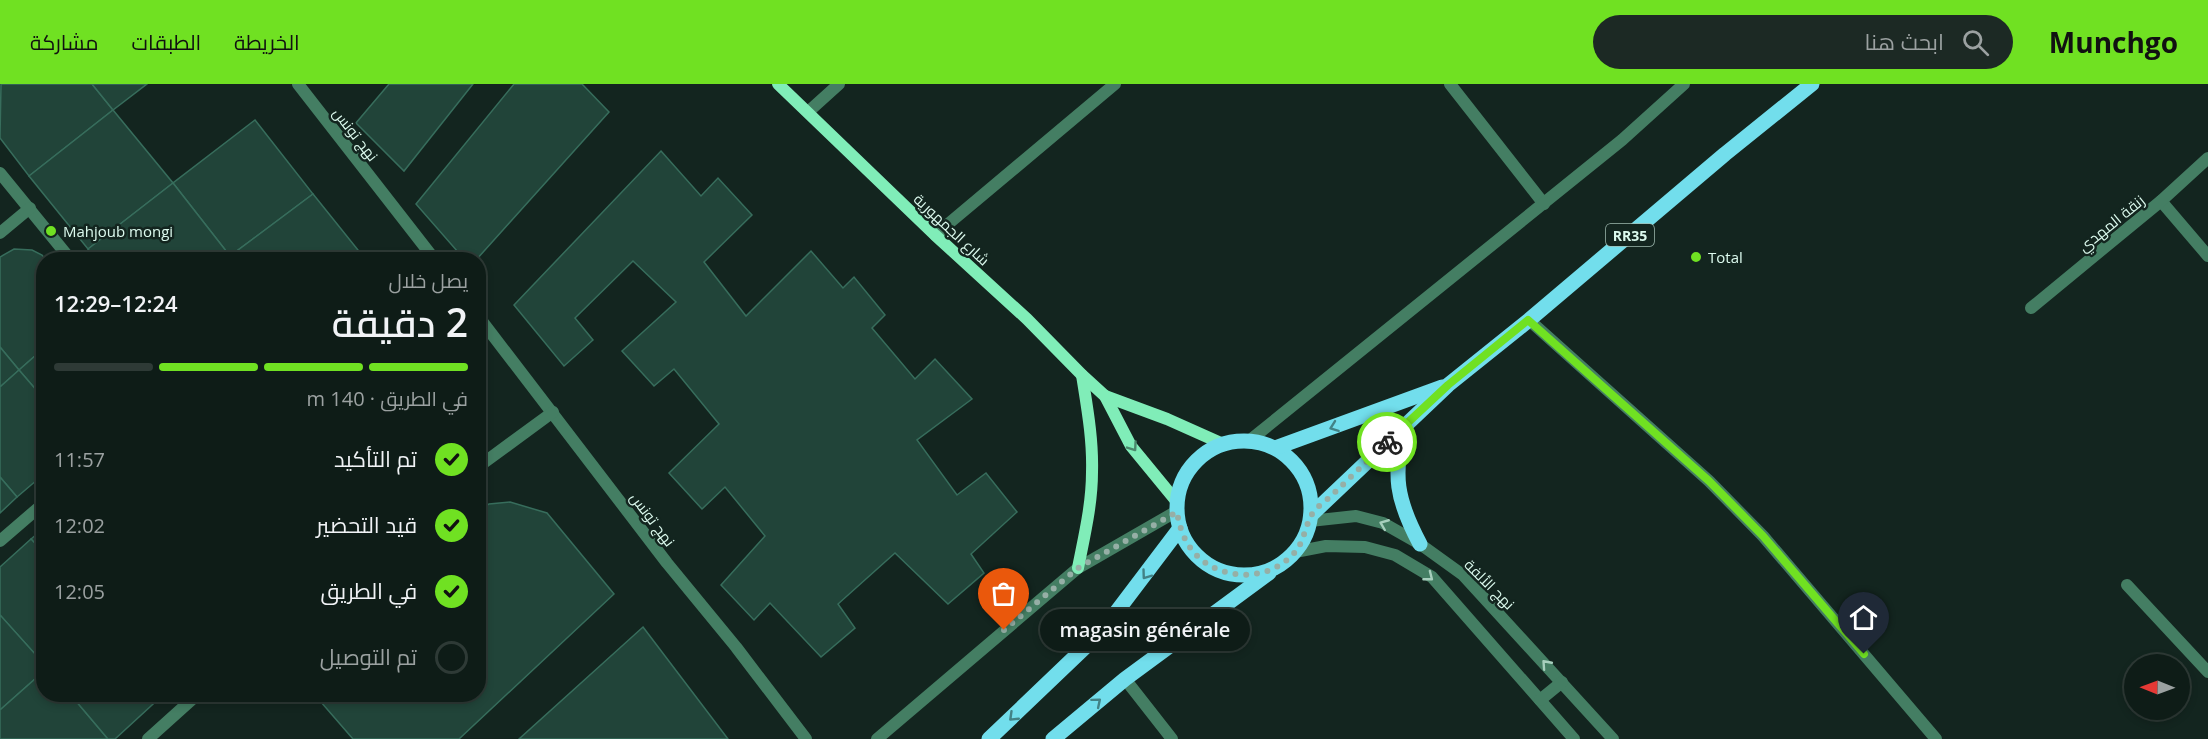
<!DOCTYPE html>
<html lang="ar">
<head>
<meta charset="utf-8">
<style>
  :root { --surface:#0e1c17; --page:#1c2924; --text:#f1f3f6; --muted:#9ba1a1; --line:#2e3a36; --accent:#70e122 }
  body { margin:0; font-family:"Open Sans",Cairo,sans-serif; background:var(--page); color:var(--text); direction:rtl; height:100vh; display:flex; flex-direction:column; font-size:22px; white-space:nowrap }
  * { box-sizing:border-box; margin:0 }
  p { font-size:20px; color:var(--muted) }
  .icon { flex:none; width:33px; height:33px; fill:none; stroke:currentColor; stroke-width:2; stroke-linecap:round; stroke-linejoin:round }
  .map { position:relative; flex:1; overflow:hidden; direction:ltr }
  .drawer { position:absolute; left:36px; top:168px; width:450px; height:450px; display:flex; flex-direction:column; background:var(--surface); border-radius:24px; box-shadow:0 3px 9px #0003,0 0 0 2px var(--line); direction:rtl }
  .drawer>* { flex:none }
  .needle { width:39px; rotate:271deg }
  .fabs { position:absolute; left:2124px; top:570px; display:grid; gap:12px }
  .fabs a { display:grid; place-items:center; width:66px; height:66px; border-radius:50%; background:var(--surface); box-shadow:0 3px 9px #0003,0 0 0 2px var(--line); font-size:30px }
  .pin { position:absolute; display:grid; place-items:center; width:51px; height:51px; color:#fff; margin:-62px -26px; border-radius:50% 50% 50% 0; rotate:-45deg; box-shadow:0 0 6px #0007 }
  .pin .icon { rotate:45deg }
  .courier { position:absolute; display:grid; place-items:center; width:60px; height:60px; margin:-30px; border:4px solid #70e122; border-radius:50%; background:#fff; color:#222; box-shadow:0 2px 8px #0007 }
  .bubble { position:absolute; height:42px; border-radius:21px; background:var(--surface); box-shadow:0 3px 9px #0003,0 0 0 2px var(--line); font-size:20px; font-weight:600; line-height:42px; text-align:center; direction:rtl }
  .headline em { font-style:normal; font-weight:600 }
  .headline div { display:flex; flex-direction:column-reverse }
  .headline { display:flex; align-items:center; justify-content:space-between; height:102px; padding:0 18px }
  h1 { font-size:39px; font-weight:600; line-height:45px }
  .bar { display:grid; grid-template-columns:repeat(4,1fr); gap:9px 6px; align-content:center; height:72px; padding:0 18px }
  .bar i { height:8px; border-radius:4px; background:var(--line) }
  .bar .active { background:var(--accent) }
  .bar p { grid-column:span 4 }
  ol { padding:0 18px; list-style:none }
  li { display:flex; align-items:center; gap:18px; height:66px }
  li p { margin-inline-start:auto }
  li .icon { padding:6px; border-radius:50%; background:var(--accent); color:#111; stroke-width:4 }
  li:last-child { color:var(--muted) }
  li i { width:33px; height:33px; border:3px solid var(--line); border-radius:50% }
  header { display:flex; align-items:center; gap:36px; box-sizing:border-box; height:84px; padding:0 30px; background:var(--accent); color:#111 }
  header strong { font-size:28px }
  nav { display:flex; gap:33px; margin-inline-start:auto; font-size:21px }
  .search { width:420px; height:54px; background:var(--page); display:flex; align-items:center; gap:15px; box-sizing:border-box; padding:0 21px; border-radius:33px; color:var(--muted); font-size:22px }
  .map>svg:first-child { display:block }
</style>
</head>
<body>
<header>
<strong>Munchgo</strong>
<div class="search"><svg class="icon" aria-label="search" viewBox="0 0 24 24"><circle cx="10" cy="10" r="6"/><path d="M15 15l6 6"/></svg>ابحث هنا</div>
<nav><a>الخريطة</a><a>الطبقات</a><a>مشاركة</a></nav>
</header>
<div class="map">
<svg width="2208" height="655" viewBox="0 0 2208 655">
  <rect width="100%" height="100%" fill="#13251f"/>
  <!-- building -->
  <g fill="#214439" stroke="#376d5c" stroke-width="1.5">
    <path d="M1 0H92L113 26 29 92 0 54Z"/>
    <path d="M92 0H147L113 26Z"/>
    <path d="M389 0H473L404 87 356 39Z"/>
    <path d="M514 0H582L609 28 476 176H465L416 120Z"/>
    <path d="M113 26 173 99 88 165 29 92Z"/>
    <path d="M255 36 313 110 230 172 173 99Z"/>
    <path d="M661 67 701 112 718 94 752 131 704 178 746 232 811 167 843 204 854 193 885 231 872 244 915 295 935 275 972 315 917 356 957 411 986 389 1017 428 971 470 984 489 948 520 895 469 838 520 855 544 821 573 770 519 754 536 721 501 765 452 725 403 702 425 669 389 719 340 674 285 654 302 622 267 676 218 633 177 575 234 593 256 564 282 514 221Z"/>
    <path d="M173 99 230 172 226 176H97L88 165Z"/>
    <path d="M313 110 366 176H233L230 172Z"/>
    <path d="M14 165 32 166 42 171 46 176H44V264L19 286 0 263V173Z"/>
    <path d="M0 263 19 286 0 303Z"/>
    <path d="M44 264V315L19 286Z"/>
    <path d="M19 286 44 315V390L17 413 0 393V303Z"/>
    <path d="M0 393 17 413 0 429Z"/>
    <path d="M510 418 547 429 614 510 459 655H353L314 610H478V428L489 420Z"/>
    <path d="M44 444V469L31 455Z"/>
    <path d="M31 455 44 469V580L0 531V483Z"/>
    <path d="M0 531 44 580V587L0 626Z"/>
    <path d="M643 543 728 655H519Z"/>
    <path d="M44 587V610H70L108 655H0V626Z"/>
    <path d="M70 610H164L115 655H108Z"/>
  </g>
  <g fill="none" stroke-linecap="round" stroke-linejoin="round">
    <!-- street -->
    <g stroke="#447e63" stroke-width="12">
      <path d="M298 0 435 176"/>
      <path d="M1450 0 1544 120"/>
      <path d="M808 28 839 0"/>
      <path d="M0 89 71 176"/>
      <path d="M2161 117 2208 172"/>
      <path d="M0 149 30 124"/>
      <path d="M935 151 1115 0"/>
      <path d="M2031 224 2161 117 2208 74"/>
      <path d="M478 232 667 479 736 563 806 655"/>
      <path d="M1529 236 1709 397 1763 452 1936 655"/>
      <path d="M1249 357 1622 56 1684 0"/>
      <path d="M478 383 553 328"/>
      <path d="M1310 437 1356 432 1383 439 1420 460 1463 491 1613 655"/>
      <path d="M0 457 44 419"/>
      <path d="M1295 468 1326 462 1365 463 1395 471 1432 493 1574 655"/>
      <path d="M2127 501 2208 588"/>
      <path d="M1125 595 1172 655"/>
      <path d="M1540 616 1562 598"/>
      <path d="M148 655 198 610"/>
      <path d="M877 655 1078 484 1177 427"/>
    </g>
    <!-- secondary -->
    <g stroke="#80edb8" stroke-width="12">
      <path d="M778 0 935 151 1027 235 1082 291 1105 312 1131 362 1177 418"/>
      <path d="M1105 312 1167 335 1223 360"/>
      <path d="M1078 484C1084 453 1092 421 1092 388 1093 355 1087 323 1082 291"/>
    </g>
    <!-- primary -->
    <g stroke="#72deec" stroke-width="15">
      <path d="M1404 342C1393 392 1396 415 1420 460"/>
      <circle cx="1244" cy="424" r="67"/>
      <path d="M1275 364 1442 303"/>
      <path d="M1311 431 1448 301 1529 236 1725 70 1812 0"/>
      <path d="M989 655 1102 547 1180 444"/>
      <path d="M1053 655 1125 595 1269 489"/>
    </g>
  </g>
  <!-- one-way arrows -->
  <defs><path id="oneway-chevron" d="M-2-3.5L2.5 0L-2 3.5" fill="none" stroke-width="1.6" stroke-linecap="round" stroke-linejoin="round" transform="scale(1.5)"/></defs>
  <g stroke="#428286">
    <use href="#oneway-chevron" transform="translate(1334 343) rotate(160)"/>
    <use href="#oneway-chevron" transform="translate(1146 491) rotate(126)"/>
    <use href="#oneway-chevron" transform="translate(1097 618) rotate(-40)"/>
    <use href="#oneway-chevron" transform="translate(1013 633) rotate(136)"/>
  </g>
  <use stroke="#4a896c" href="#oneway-chevron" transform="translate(1133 363) rotate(55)"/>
  <g stroke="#a7cfbd">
    <use href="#oneway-chevron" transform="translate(1384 440) rotate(-158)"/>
    <use href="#oneway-chevron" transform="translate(1429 493) rotate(38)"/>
    <use href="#oneway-chevron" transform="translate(1546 580) rotate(-132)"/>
  </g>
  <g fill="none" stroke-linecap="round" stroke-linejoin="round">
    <!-- done -->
    <path stroke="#96afa6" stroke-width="6" stroke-dasharray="0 10.8" d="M1004 546 1078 484 1177 428C1179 440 1182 451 1189 462 1210 494 1258 500 1287 476 1305 461 1302 450 1311 432 1314 425 1324 418 1330 413 1349 395 1368 376 1387 358"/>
    <!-- route -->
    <path stroke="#70e122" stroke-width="8" d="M1387 358 1448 301 1528 236 1709 397 1763 452 1864 570"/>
  </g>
  <!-- markers -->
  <g fill="#70e122" stroke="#13251f" stroke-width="2">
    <circle cx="51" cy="147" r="6"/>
    <circle cx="1696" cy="173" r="6"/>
  </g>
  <g text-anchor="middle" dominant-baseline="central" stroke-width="5" stroke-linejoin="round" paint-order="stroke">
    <!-- shield labels -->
    <rect fill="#13251f" stroke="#a0bab0" stroke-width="1.5" x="1606" y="140" width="48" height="22" rx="4.5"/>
    <g font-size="14" font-weight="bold" fill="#dcfaee">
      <text x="1630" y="151">RR35</text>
    </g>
    <!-- street labels -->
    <g font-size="15" fill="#dcfaee" stroke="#13251f">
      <text transform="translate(356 50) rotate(52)">نهج تونس</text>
      <text transform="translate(2111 139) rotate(-39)">زنقة المهدي</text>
      <text transform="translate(952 145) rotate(43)">شارع الجمهورية</text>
      <text transform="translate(653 435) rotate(53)">نهج تونس</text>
      <text transform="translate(1490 500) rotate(45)">نهج الألفة</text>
    </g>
    <!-- poi labels -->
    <g font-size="15" fill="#dcfaee" stroke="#13251f" text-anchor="start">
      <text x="63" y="147">Mahjoub mongi</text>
      <text x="1708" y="173">Total</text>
    </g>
  </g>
</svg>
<div class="fabs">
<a><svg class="needle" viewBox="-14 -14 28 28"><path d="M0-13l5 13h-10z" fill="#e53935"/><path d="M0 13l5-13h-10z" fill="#9ba1a1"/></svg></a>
</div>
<div class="pin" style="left:1004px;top:546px;background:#ea580c"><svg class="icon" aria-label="bag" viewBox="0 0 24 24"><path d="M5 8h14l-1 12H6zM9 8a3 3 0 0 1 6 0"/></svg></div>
<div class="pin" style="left:1864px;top:570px;background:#1f2937"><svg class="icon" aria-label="home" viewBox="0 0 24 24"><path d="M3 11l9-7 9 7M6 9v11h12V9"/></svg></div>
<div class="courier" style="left:1387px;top:358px"><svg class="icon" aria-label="bike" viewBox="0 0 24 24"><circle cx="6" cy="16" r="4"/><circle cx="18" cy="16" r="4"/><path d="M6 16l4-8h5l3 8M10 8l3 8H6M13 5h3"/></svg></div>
<div class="bubble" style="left:1040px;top:525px;width:210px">magasin générale</div>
<section class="drawer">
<div class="headline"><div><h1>2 دقيقة</h1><p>يصل خلال</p></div><em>12:24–12:29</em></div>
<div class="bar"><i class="active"></i><i class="active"></i><i class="active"></i><i></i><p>في الطريق · 140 m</p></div>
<ol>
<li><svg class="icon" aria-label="check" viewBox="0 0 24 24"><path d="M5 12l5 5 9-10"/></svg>تم التأكيد<p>11:57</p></li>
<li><svg class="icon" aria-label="check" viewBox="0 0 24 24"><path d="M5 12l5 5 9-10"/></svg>قيد التحضير<p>12:02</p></li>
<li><svg class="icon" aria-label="check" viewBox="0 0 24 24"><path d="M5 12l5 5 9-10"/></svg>في الطريق<p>12:05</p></li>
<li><i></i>تم التوصيل</li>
</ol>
</section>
</div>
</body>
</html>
